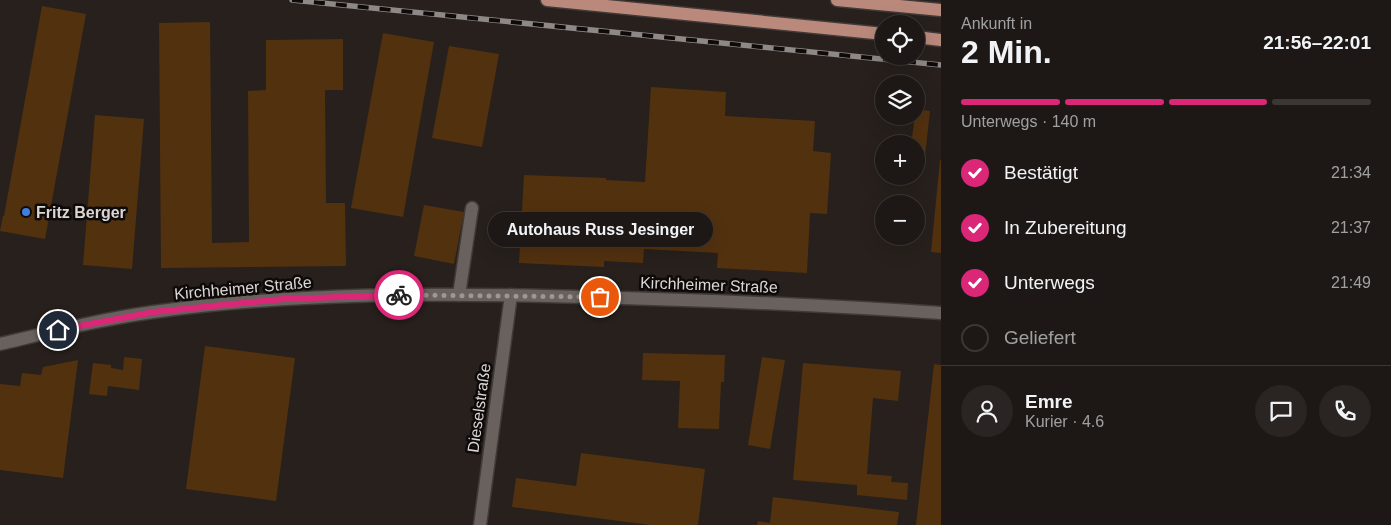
<!DOCTYPE html>
<html lang="de">
<head>
<meta charset="utf-8">
<style>
  :root { --surface:#1d1815; --page:#2a2522; --text:#f1f3f6; --muted:#a0a0a0; --line:#3b3734; --accent:#db2777 }
  body { margin:0; font-family:Arial,sans-serif; background:var(--page); color:var(--text); height:100vh; display:flex; flex-direction:column; font-size:19px; white-space:nowrap }
  * { box-sizing:border-box; margin:0 }
  p { font-size:16px; color:var(--muted) }
  .icon { flex:none; width:28px; height:28px; fill:none; stroke:currentColor; stroke-width:2; stroke-linecap:round; stroke-linejoin:round }
  .map { position:relative; flex:1; overflow:hidden }
  .sheet { display:flex; flex-direction:column; background:var(--surface); width:450px }
  .sheet>* { flex:none }
  .buttons { position:absolute; left:875px; top:15px; display:grid; gap:10px }
  .buttons a { display:grid; place-items:center; width:50px; height:50px; border-radius:50%; background:var(--surface); box-shadow:0 5px 20px #0002,0 0 0 1px var(--line); font-size:25px }
  .pin { position:absolute; display:grid; place-items:center; width:42px; height:42px; color:#fff; margin:-21px; border:2px solid #fff; border-radius:50%; box-shadow:0 1px 5px #0007 }
  .courier { position:absolute; display:grid; place-items:center; width:50px; height:50px; margin:-25px; border:4px solid #db2777; border-radius:50%; background:#fff; color:#222; box-shadow:0 1px 6px #0007 }
  .bubble { position:absolute; height:35px; border-radius:18px; background:var(--surface); box-shadow:0 5px 20px #0002,0 0 0 1px var(--line); font-size:16px; font-weight:700; line-height:35px; text-align:center }
  .overview em { font-style:normal; font-weight:700 }
  .overview div { display:flex; flex-direction:column-reverse }
  .overview { display:flex; align-items:center; justify-content:space-between; height:85px; padding:0 20px }
  h1 { font-size:32px; font-weight:700; line-height:38px }
  .bar { display:grid; grid-template-columns:repeat(4,1fr); gap:8px 5px; align-content:center; height:60px; padding:0 20px }
  .bar i { height:6px; border-radius:4px; background:var(--line) }
  .bar .active { background:var(--accent) }
  .bar p { grid-column:span 4 }
  .line { display:flex; align-items:center; gap:12px; padding:0 20px; border-top:1px solid var(--line) }
  .line div { flex:1 }
  .round { display:grid; place-items:center; flex:none; width:52px; height:52px; border-radius:26px; background:var(--page) }
  ol { padding:0 20px; list-style:none }
  li { display:flex; align-items:center; gap:15px; height:55px }
  li p { margin-inline-start:auto }
  li .icon { padding:5px; border-radius:50%; background:var(--accent); color:#fff; stroke-width:4 }
  li:last-child { color:var(--muted) }
  li i { width:28px; height:28px; border:2px solid var(--line); border-radius:50% }
  main { display:flex; flex:1; min-height:0 }
  .map>svg:first-child { display:block }
</style>
</head>
<body>
<main>
<div class="map">
<svg width="941" height="525" viewBox="0 0 941 525">
  <rect width="100%" height="100%" fill="#27201c"/>
  <!-- building -->
  <g fill="#52310f">
    <path d="M42 6 86 14 45 239 0 231 3 216H4Z"/>
    <path d="M210 22 212 243 249 242 248 91 266 90V40L343 39V90H325L326 203H345L346 266 161 268 159 23Z"/>
    <path d="M383 33 434 42 403 217 351 208Z"/>
    <path d="M449 46 499 54 482 147 432 138Z"/>
    <path d="M651 87 726 92 725 116 815 121 813 151 831 153 827 214 810 213 807 273 717 268 718 253 644 249 643 263 604 261V267L519 263 524 175 606 178V180L645 182Z"/>
    <path d="M916 109 930 111 925 156 916 155V144H911Z"/>
    <path d="M95 115 144 119 132 269 83 265Z"/>
    <path d="M940 160H941V253L931 252Z"/>
    <path d="M424 205 464 212 454 264 414 256Z"/>
    <path d="M205 346 295 358 276 501 186 489Z"/>
    <path d="M643 353 725 355 724 382H721L719 429 678 428 680 381 642 380Z"/>
    <path d="M124 357 142 359 139 390 108 386 107 396 89 394 93 363 111 365V368L123 370Z"/>
    <path d="M762 357 785 360 770 449 748 445Z"/>
    <path d="M78 360 63 478 0 470V384L20 386 22 373 41 375 43 367Z"/>
    <path d="M803 363 901 371 898 401 873 398 867 474 892 476 891 482 908 483 907 500 857 495V485L793 480Z"/>
    <path d="M934 364 941 365V525H916Z"/>
    <path d="M581 453 705 469 698 525H650L512 507 516 478 576 486Z"/>
    <path d="M773 497 899 512 897 525H757L758 521 770 523Z"/>
  </g>
  <g fill="none" stroke-linecap="round" stroke-linejoin="round">
    <!-- minor casing -->
    <g stroke="#413a38" stroke-width="15">
      <g id="minor">
        <path d="M459 295 472 208"/>
        <path d="M0 344C51 332 102 319 153 312 296 292 441 293 585 297 704 300 822 305 941 313"/>
        <path d="M480 525 511 295"/>
      </g>
    </g>
    <!-- major casing -->
    <g stroke="#413a38" stroke-width="15">
      <g id="major">
        <path d="M547 0 884 34"/>
        <path d="M837 0 941 10"/>
        <path d="M916 37 941 40"/>
      </g>
    </g>
    <!-- minor -->
    <use href="#minor" stroke="#69615d" stroke-width="12"/>
    <!-- major -->
    <use href="#major" stroke="#bb897c" stroke-width="12"/>
    <!-- rail casing -->
    <g stroke="#8e8986" stroke-width="5.5">
      <path id="rail" d="M292 0 941 65"/>
    </g>
    <!-- rail -->
    <use href="#rail" stroke="#0d0a09" stroke-width="4" stroke-dasharray="11" stroke-linecap="butt"/>
  </g>
  <g fill="none" stroke-linecap="round" stroke-linejoin="round">
    <!-- done -->
    <path stroke="#9c9694" stroke-width="5" stroke-dasharray="0 9" d="M399 295 600 297"/>
    <!-- route -->
    <path stroke="#db2777" stroke-width="6" d="M58 330 154 312 284 299 399 295"/>
  </g>
  <!-- markers -->
  <circle fill="#3f7fe0" stroke="#0d0a09" stroke-width="2" cx="26" cy="212" r="5"/>
  <g text-anchor="middle" dominant-baseline="central" stroke-width="5" stroke-linejoin="round" paint-order="stroke">
    <!-- poi labels -->
    <g font-size="16" font-weight="bold" fill="#dbd6d4" stroke="#0d0a09" text-anchor="start">
      <text x="36" y="212">Fritz Berger</text>
    </g>
    <!-- street labels -->
    <g font-size="16" fill="#dbd6d4" stroke="#0d0a09">
      <text transform="translate(709 285) rotate(2)">Kirchheimer Straße</text>
      <text transform="translate(243 288) rotate(-5)">Kirchheimer Straße</text>
      <text transform="translate(479 408) rotate(-82)">Dieselstraße</text>
    </g>
  </g>
</svg>
<div class="buttons">
<a><svg class="icon" aria-label="locate" viewBox="0 0 24 24"><circle cx="12" cy="12" r="6"/><path d="M12 2v4M12 18v4M2 12h4M18 12h4"/></svg></a>
<a><svg class="icon" aria-label="layers" viewBox="0 0 24 24"><path d="M12 4l9 5-9 5-9-5zM3 14l9 5 9-5"/></svg></a>
<a>+</a>
<a>−</a>
</div>
<div class="pin" style="left:600px;top:297px;background:#ea580c"><svg class="icon" aria-label="bag" viewBox="0 0 24 24"><path d="M5 8h14l-1 12H6zM9 8a3 3 0 0 1 6 0"/></svg></div>
<div class="pin" style="left:58px;top:330px;background:#1f2937"><svg class="icon" aria-label="home" viewBox="0 0 24 24"><path d="M3 11l9-7 9 7M6 9v11h12V9"/></svg></div>
<div class="courier" style="left:399px;top:295px"><svg class="icon" aria-label="bike" viewBox="0 0 24 24"><circle cx="6" cy="16" r="4"/><circle cx="18" cy="16" r="4"/><path d="M6 16l4-8h5l3 8M10 8l3 8H6M13 5h3"/></svg></div>
<div class="bubble" style="left:488px;top:212px;width:225px">Autohaus Russ Jesinger</div>
</div>
<section class="sheet">
<div class="overview"><div><h1>2 Min.</h1><p>Ankunft in</p></div><em>21:56–22:01</em></div>
<div class="bar"><i class="active"></i><i class="active"></i><i class="active"></i><i></i><p>Unterwegs · 140 m</p></div>
<ol>
<li><svg class="icon" aria-label="check" viewBox="0 0 24 24"><path d="M5 12l5 5 9-10"/></svg>Bestätigt<p>21:34</p></li>
<li><svg class="icon" aria-label="check" viewBox="0 0 24 24"><path d="M5 12l5 5 9-10"/></svg>In Zubereitung<p>21:37</p></li>
<li><svg class="icon" aria-label="check" viewBox="0 0 24 24"><path d="M5 12l5 5 9-10"/></svg>Unterwegs<p>21:49</p></li>
<li><i></i>Geliefert</li>
</ol>
<div class="line" style="height:90px"><a class="round"><svg class="icon" aria-label="person" viewBox="0 0 24 24"><circle cx="12" cy="8" r="4"/><path d="M4 21q1-7 8-7t8 7"/></svg></a><div><b>Emre</b><p>Kurier · 4.6</p></div><a class="round"><svg class="icon" aria-label="chat" viewBox="0 0 24 24"><path d="M4 5h16v11H9l-5 4z"/></svg></a><a class="round"><svg class="icon" aria-label="phone" viewBox="0 0 24 24"><path d="M5 4h4l2 5-3 2q2 4 5 5l2-3 5 2v4C11 20 4 13 5 4z"/></svg></a></div>
</section>
</main>
</body>
</html>
